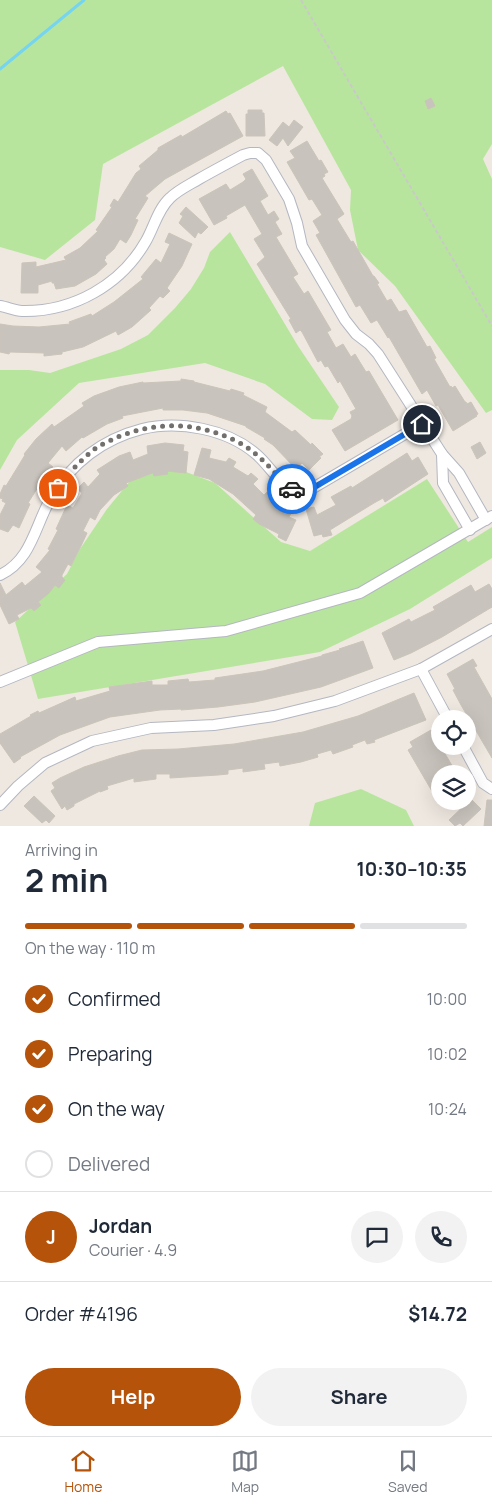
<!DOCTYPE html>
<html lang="en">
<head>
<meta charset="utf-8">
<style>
  :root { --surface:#fff; --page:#f2f2f3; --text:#1f2937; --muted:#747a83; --line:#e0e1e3; --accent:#b45309 }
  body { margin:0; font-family:Manrope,sans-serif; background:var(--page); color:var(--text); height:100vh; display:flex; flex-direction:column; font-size:19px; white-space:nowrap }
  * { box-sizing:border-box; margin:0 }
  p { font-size:16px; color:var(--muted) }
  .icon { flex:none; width:28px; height:28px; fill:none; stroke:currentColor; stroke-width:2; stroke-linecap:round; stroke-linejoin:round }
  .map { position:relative; height:826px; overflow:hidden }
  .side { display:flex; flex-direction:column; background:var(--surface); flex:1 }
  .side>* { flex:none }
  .fabs { position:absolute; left:431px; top:710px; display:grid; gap:10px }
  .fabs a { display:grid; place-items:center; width:45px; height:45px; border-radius:50%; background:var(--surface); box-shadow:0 5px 20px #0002; font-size:25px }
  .pin { position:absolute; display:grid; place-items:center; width:42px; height:42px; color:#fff; margin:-21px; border:2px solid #fff; border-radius:50%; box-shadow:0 1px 5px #0007 }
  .courier { position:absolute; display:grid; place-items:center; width:50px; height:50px; margin:-25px; border:4px solid #1a73e8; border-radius:50%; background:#fff; color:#222; box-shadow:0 1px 6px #0007 }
  .headline em { font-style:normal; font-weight:700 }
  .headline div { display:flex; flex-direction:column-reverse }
  .headline { display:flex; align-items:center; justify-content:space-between; height:85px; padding:0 25px }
  h1 { font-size:32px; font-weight:700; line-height:38px }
  .bar { display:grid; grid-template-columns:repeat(4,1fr); gap:8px 5px; align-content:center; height:60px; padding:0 25px }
  .bar i { height:6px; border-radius:4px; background:var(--line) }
  .bar .active { background:var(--accent) }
  .bar p { grid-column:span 4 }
  .line { display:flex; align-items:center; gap:12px; padding:0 25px; border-top:1px solid var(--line) }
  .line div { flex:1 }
  .round { display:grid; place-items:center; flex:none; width:52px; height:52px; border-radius:26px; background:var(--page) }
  ol { padding:0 25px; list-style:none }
  li { display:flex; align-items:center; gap:15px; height:55px }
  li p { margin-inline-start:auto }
  li .icon { padding:5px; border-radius:50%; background:var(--accent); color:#fff; stroke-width:4 }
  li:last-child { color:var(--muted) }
  li i { width:28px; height:28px; border:2px solid var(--line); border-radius:50% }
  .button { display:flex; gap:10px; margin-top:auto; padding:10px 25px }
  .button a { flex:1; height:58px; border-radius:30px; background:var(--accent); color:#fff; font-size:20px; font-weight:700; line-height:58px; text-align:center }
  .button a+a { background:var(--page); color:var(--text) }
  .tabs { display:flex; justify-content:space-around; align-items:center; height:70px; border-top:1px solid var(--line); background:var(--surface); font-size:14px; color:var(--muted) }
  .tabs a { display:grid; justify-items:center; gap:2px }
  .tabs .active { color:var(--accent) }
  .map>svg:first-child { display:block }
</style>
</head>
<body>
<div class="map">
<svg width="492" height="826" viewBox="0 0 492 826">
  <rect width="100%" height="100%" fill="#efe8e1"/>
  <!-- green -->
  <g fill="#b8e59d">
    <path d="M0 0H492V144L483 159 492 179V410L486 413 395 286 358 250 350 210 351 190 283 66 103 164 95 220 45 260 0 247Z"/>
    <path d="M230 232 298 346 339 407 332 420 312 419 265 384 205 363 79 383 17 440 0 470V370H29L50 373 121 349 148 335 175 308 191 289 204 268 210 252Z"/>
    <path d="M173 467 215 483 281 542 310 551 427 479 468 542 492 527V558L410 609 320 652 38 699 15 622 67 574 80 549 107 509 130 481Z"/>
    <path d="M361 789 406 810 414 826H309L315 803Z"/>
  </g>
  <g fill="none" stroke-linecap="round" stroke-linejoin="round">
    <!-- stream -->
    <path stroke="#74d4f1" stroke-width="3" d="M0 69 84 0"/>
  </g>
  <!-- building -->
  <g fill="#c8c3bc" stroke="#cbc4ba">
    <path d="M431 98 435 106 428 109 425 101Z"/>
    <path d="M248 110H262V113H264L265 136H246V114H248Z"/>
    <path d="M226 111 228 114 230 113 243 136 165 179 145 196 148 198 135 219 138 220 131 235 126 243 120 239 114 249 105 257 106 258 104 260 107 264 96 274 75 286 56 289 54 283H52V281L38 285V293H21L22 263 36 262V267L66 260 64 257 80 248 98 231 96 230 112 207 110 206 114 199 118 202 136 173 141 169 139 166 158 150V148L181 135 182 137Z"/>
    <path d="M294 120 303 127 288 146 283 138 277 146 269 140 283 122 289 127Z"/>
    <path d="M307 141 319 161 321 160 328 172 324 174 325 176 322 178 344 214 337 219 351 242 353 241 373 276H374L379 283 377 284 387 301 391 299 399 312 406 310 427 347 430 346 436 358 434 359 450 387 451 386 452 388 455 386 465 402H466L467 404 471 402 478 414 476 415 477 416 453 431 438 405 436 406 427 390 422 394 389 337 388 338 377 320 371 323 360 305 356 307 316 235 320 233 313 221 322 215 312 199 309 200 287 162 295 158 290 151Z"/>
    <path d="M252 169 268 196 260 201 268 215 274 211 279 219 275 222 282 234 276 237 298 274 293 277 304 294 308 291 331 330 327 332 336 348 343 344 351 357 355 354 366 372 369 371 398 420 345 451 332 430 351 419 352 416 350 412 356 409 340 381 338 383 328 366 325 367 321 360 318 362 302 332 300 330 296 333 289 320 291 319 257 264 265 257 254 239 262 234 245 205 226 216 227 218 214 225 199 199 226 184 230 190 243 182 246 179 243 174Z"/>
    <path d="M186 207 208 227 201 234 198 232 195 238 179 223 183 216 180 214Z"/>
    <path d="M169 233 192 244 182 266 167 288 170 291 163 298 160 296 149 308 151 310 132 327 118 335 116 331 83 347 62 352V354L44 356V353L10 352 9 354 0 352V324L13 326 39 327 70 324 69 322 91 314 92 316 114 302 143 279 141 277 156 259 161 263 170 244 165 242Z"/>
    <path d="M181 379 194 381V382L230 391 231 389 244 393 243 395 267 407 265 412 292 432 295 430 311 445 312 443 323 454 319 457 321 458 309 470 302 463 296 469 273 445 264 439 265 438 246 427V426L207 413 183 410H163V408L122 416 123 418 107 424 83 438 82 437 66 451 62 446 48 463 53 467 39 483 40 484 28 503 30 504 19 528 13 525 8 532 0 529V515L6 503 2 501 3 499 0 498V494L4 485 6 486 25 455 24 454 36 439 52 424 54 427 84 406 82 403 94 396 119 387 143 382V383L181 381Z"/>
    <path d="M480 442 486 453 477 459 471 447Z"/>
    <path d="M165 443 184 445 183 451 188 452 186 473 167 471 168 474 154 476 153 473 126 483 128 486 114 495 100 510 95 520 90 517 83 531 87 533 81 546 71 566 68 564 62 575V577L65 580 59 588 55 585 49 593 38 602 41 605 34 611 31 608 17 615 19 619 9 624 0 605V583L6 595 22 582 25 586 42 572 36 567 50 550 48 549 58 530 56 529 67 505 73 508 82 493 77 489 84 482 88 487 100 474 97 470 119 456 130 452 133 460 148 454 147 446Z"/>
    <path d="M202 448 211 450 209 458 226 462 229 458 236 462 233 467 248 476 251 473 258 479 253 484 264 495 267 492 283 505 293 510 289 517 296 520 286 541 278 537 279 534 259 524 253 519 256 515 233 494 209 479 194 475Z"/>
    <path d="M407 453 412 461 418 457 428 474 385 502 383 498 374 503 330 530 332 535 323 537 322 534 314 536 306 509 314 507 317 515 336 505 331 497 351 486 352 488Z"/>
    <path d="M489 584 492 589V607L442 637 411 653 394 660 382 633 409 619 411 622 435 610 433 607 471 585 475 592Z"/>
    <path d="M363 641 373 668 321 687 255 702 218 707 181 710V709L160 710 110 717 60 735 20 757 21 758 14 763 0 743V734L31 716 30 715 38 711 39 713 75 697 76 701 110 691 109 687 152 681V685H168V681L188 679 189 682 215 680V678L263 671 322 656V655L340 650 339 649Z"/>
    <path d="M473 659 477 666 474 667 492 699V758L461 705 453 690 455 689 447 674Z"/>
    <path d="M414 693 426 720 374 740 375 742 367 744 365 740 352 745 353 747 333 754 331 750 317 754 318 757 301 762 280 766 279 762 264 764 265 769 243 772V768L228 770V774L218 775 170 778V774H156V779L134 782V778L107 786 108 789 100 792V791L74 804V806L67 810 65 806 62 809 51 791 55 788 52 783 60 778 84 767 118 756 142 750 178 749 234 744 303 732 358 716Z"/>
    <path d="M431 730 457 774H440V805L408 750 413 747 410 742Z"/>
    <path d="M34 796 55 816 49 823 46 820 42 823 24 806Z"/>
    <path d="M471 799 481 809 463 826 460 823 455 826 449 820Z"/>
    <path d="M487 800H492V826H484Z"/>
  </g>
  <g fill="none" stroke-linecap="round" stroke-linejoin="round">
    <!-- street casing -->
    <g stroke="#b4b7c1" stroke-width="12">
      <g id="street">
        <path d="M0 306C7 307 15 311 22 311 73 312 121 285 146 241 154 227 158 209 170 198 178 190 189 185 199 179 213 171 228 163 243 155L250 153H258L266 160 289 199 297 223 302 246 345 320 356 334 369 344 378 354 442 454 459 473 486 520"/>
        <path d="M442 454 443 483 470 530"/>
        <path d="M0 575C32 560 35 525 51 498 71 463 103 439 142 429 179 420 227 429 256 454 268 464 276 479 288 487 297 493 304 492 313 488L422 424"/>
        <path d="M421 669 448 719"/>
        <path d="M0 682 98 642 226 631 360 593 492 516"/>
        <path d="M463 746 483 783 492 789"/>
        <path d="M0 805 18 786 45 763 92 741 151 728 214 725 274 716 335 701 421 669 492 629"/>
      </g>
    </g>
    <!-- path -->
    <path stroke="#c9c9c9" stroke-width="2" stroke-dasharray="4 2.5" stroke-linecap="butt" d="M301 0 492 326"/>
    <!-- street -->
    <use href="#street" stroke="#fff" stroke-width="10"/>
  </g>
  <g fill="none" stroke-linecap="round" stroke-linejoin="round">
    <!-- done -->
    <path stroke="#726f6d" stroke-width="5" stroke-dasharray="0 9" d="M58 488C67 475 79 462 91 452 99 445 109 441 118 437 157 421 198 422 236 441 257 451 272 470 287 486L292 489"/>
    <!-- route -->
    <path stroke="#1a73e8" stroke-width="6" d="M292 489 300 492 313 488 422 424"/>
  </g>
</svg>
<div class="fabs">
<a><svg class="icon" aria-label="locate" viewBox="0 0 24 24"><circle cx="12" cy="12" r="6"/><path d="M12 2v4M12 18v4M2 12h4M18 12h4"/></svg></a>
<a><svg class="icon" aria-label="layers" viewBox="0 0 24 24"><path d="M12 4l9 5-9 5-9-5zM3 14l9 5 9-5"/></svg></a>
</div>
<div class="pin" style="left:58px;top:488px;background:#ea580c"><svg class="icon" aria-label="bag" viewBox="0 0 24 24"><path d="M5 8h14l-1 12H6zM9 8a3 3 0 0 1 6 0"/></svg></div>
<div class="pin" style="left:422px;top:424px;background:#1f2937"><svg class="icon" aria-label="home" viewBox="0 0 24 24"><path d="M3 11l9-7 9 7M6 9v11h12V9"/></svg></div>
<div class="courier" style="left:292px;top:489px"><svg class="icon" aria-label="car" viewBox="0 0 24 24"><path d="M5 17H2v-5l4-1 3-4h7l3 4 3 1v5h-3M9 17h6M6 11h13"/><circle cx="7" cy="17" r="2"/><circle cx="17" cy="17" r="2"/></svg></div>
</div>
<section class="side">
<div class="headline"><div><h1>2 min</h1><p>Arriving in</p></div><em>10:30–10:35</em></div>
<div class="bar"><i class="active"></i><i class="active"></i><i class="active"></i><i></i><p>On the way · 110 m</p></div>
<ol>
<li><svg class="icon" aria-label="check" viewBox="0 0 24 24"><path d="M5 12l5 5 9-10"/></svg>Confirmed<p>10:00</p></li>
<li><svg class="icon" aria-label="check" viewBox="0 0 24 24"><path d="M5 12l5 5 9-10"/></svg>Preparing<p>10:02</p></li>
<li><svg class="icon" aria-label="check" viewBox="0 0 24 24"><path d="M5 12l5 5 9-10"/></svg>On the way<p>10:24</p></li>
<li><i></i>Delivered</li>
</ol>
<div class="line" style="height:90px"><b class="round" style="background:var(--accent);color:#fff">J</b><div><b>Jordan</b><p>Courier · 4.9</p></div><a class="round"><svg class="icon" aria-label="chat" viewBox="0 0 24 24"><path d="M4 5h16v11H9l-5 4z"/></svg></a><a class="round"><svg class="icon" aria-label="phone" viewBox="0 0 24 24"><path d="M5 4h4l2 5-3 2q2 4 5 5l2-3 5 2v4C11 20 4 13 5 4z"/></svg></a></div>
<div class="line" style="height:65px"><div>Order #4196</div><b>$14.72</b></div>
<div class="button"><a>Help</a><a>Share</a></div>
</section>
<nav class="tabs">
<a class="active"><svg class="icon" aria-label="home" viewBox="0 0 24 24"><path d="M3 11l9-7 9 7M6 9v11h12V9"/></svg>Home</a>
<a><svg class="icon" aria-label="map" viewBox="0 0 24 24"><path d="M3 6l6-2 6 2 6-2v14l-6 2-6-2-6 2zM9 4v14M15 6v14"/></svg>Map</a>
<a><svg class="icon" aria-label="saved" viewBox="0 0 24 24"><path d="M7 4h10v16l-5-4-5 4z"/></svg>Saved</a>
</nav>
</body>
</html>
